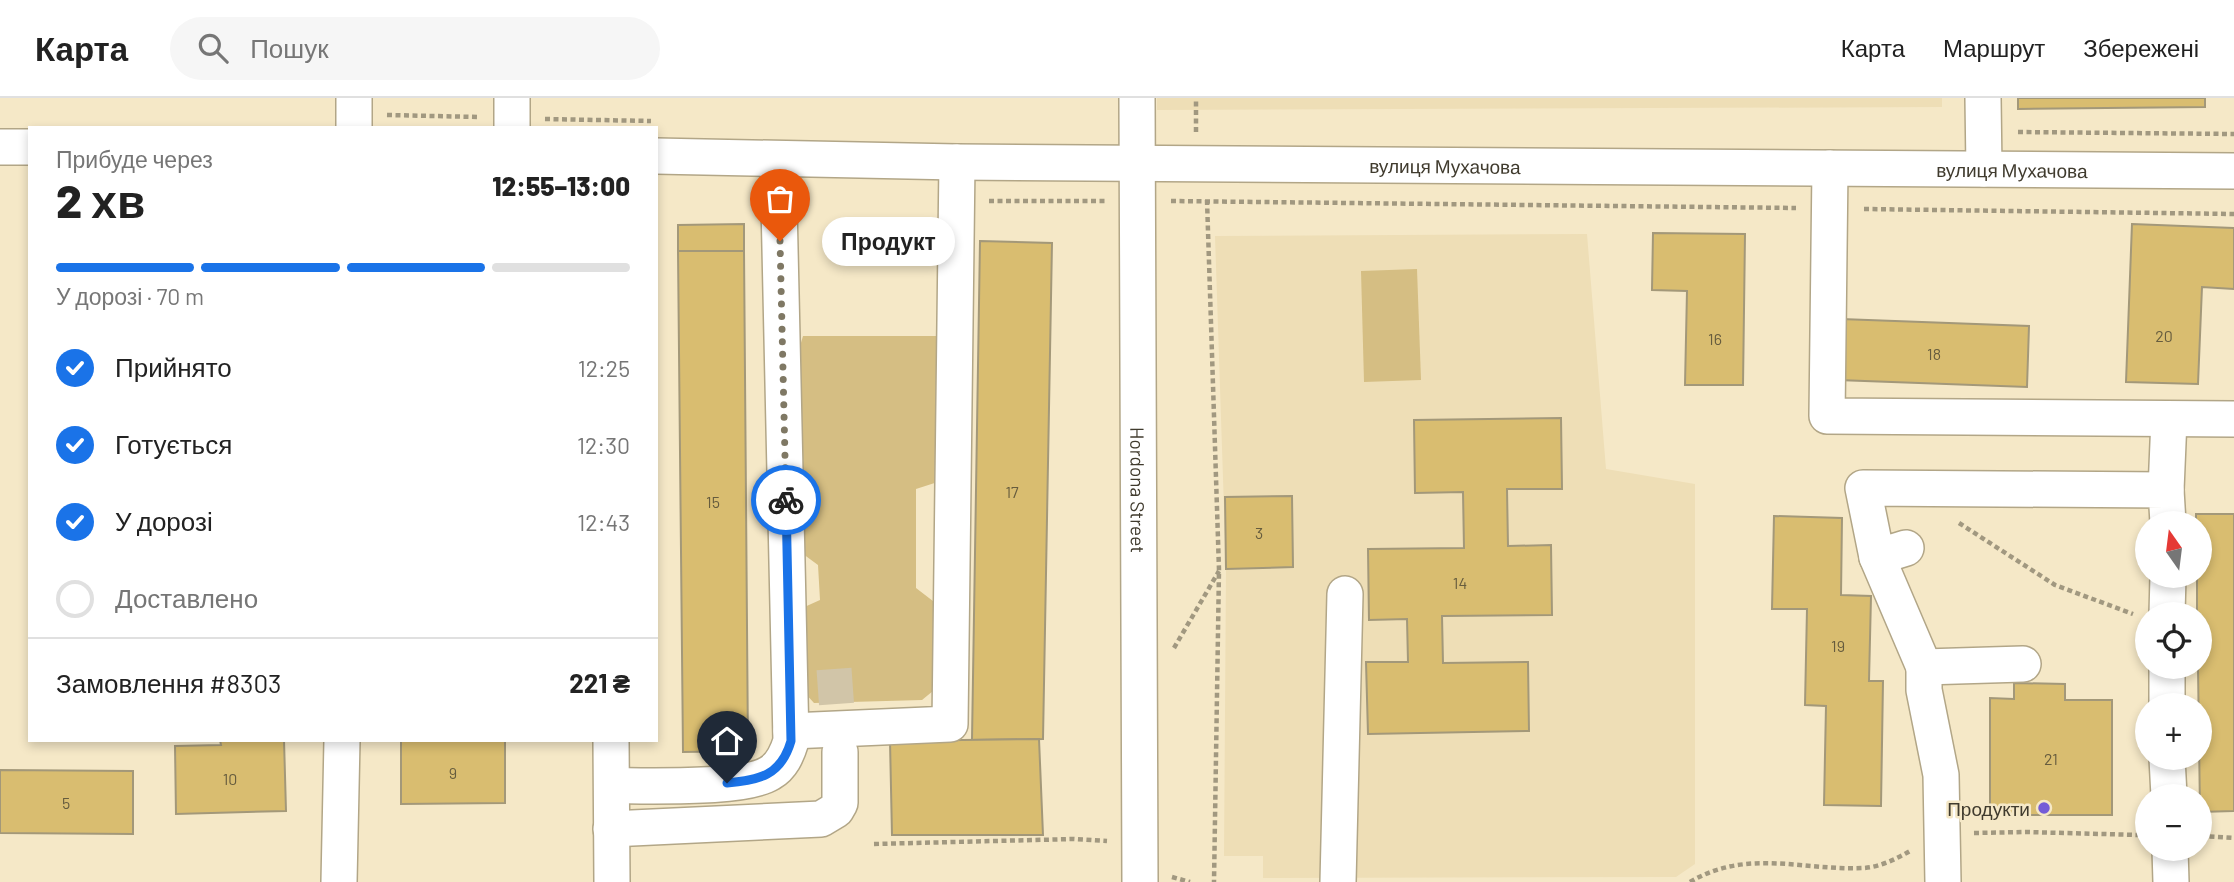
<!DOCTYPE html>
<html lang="uk">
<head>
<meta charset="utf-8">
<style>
  :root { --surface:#fff; --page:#f6f6f6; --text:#222; --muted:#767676; --line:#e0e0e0; --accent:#1a73e8 }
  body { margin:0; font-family:Barlow,sans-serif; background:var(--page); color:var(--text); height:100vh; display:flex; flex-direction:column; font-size:26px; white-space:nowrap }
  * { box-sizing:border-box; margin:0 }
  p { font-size:23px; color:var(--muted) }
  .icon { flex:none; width:38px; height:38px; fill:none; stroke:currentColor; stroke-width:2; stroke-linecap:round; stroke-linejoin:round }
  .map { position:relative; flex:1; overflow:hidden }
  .panel { position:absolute; left:28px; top:28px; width:630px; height:616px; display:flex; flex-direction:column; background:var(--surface); border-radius:0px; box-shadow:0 4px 10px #0003 }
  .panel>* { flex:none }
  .needle { width:46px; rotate:346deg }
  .fabs { position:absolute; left:2135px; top:413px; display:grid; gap:14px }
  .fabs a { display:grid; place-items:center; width:77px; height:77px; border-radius:50%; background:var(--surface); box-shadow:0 4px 10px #0003; font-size:35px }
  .pin { position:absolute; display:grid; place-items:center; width:60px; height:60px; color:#fff; margin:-72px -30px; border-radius:50% 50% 50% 0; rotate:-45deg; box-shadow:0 0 7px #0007 }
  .pin .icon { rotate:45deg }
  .courier { position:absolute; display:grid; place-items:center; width:70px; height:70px; margin:-35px; border:5px solid #1a73e8; border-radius:50%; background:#fff; color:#222; box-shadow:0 2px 9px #0007 }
  .bubble { position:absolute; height:49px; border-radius:24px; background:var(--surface); box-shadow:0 4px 10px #0003; font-size:23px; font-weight:800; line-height:49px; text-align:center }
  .overview em { font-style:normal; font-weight:800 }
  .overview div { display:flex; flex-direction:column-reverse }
  .overview { display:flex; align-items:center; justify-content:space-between; height:119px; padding:0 28px }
  h1 { font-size:46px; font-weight:800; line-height:52px }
  .bar { display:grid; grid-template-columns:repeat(4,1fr); gap:10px 7px; align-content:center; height:84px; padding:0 28px }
  .bar i { height:9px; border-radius:5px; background:var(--line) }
  .bar .active { background:var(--accent) }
  .bar p { grid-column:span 4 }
  .line { display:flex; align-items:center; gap:18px; padding:0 28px; border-top:2px solid var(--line) }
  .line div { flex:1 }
  ol { padding:0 28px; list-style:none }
  li { display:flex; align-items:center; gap:21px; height:77px }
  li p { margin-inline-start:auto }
  li .icon { padding:7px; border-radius:50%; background:var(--accent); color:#fff; stroke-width:4 }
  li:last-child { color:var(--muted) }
  li i { width:38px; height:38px; border:4px solid var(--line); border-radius:50% }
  header { display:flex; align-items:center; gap:42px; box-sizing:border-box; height:98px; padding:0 35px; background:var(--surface); border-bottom:2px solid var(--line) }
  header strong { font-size:33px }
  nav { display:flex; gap:38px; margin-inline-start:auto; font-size:24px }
  .search { width:490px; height:63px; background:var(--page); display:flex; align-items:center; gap:18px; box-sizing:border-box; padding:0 24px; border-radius:38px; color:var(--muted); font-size:26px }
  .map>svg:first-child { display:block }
</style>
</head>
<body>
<header>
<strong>Карта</strong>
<div class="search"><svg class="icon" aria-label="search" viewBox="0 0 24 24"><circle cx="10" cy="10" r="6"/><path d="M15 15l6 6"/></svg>Пошук</div>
<nav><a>Карта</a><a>Маршрут</a><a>Збережені</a></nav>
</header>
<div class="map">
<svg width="2234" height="784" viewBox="0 0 2234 784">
  <rect width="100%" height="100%" fill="#f5e8c7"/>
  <!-- built -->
  <g fill="#eedeb6">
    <path d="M1157 0H1942V9L1157 12Z"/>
    <path d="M1587 136 1606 371 1695 386V766L1676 779 1263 780V758H1224L1226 471 1215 138Z"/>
  </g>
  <!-- green -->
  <g fill="#d5be83">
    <path d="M1417 171 1421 282 1364 284 1361 173Z"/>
    <path d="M803 238H943L947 381 916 391V490L942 510 939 588 922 602 814 605 795 584 800 511 820 502 818 467 799 453 795 265Z"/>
  </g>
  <!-- building -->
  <g fill="#d9bd70" stroke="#a39879" stroke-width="2">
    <path d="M2018 0H2205V9L2018 11Z"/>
    <path d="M744 126V153H678V127Z"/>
    <path d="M2132 126 2234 130V191L2202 189 2198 286 2126 284Z"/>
    <path d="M1653 135 1745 136 1743 287H1685L1687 193 1652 192Z"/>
    <path d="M980 143 1052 145 1043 641 972 642Z"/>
    <path d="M678 153H744L748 653 683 654Z"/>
    <path d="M1841 221 2029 228 2027 289 1838 282Z"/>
    <path d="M1561 320 1562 391H1507L1508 448 1551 447 1552 517 1442 518 1443 565 1528 564 1529 633 1368 636 1366 564H1408L1407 521 1369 522 1368 451 1464 450 1463 394 1415 395 1414 322Z"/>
    <path d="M1292 398 1293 469 1226 471 1225 399Z"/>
    <path d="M2196 416H2234V713L2200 714 2198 569H2200V516H2197V478H2200V425H2196Z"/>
    <path d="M1774 418 1842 420 1841 497 1871 498 1869 583H1883L1881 708 1824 707 1826 608 1805 607 1807 511H1772Z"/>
    <path d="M2014 585 2065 586V602H2112V717H1990V600L2014 601Z"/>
    <path d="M1039 641 1043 737H892L890 643Z"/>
    <path d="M220 642H284L286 713 176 716 175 648 221 647Z"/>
    <path d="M401 642H505V705L401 706Z"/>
    <path d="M0 672 133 673V736L0 735Z"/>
  </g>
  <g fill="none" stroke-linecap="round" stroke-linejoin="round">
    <!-- minor-tunnel -->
    <path stroke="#d1c5a8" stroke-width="35" stroke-dasharray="35 18" stroke-linecap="butt" d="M834 571 840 654"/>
    <!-- minor casing -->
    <g stroke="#b2a687" stroke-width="38">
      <g id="minor">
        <path d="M354 0V30"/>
        <path id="s1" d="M1137 0 1140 784"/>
        <path d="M1983 0 1984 71"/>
        <path d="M512 30V0"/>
        <path d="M0 49H30"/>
        <path id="s2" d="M656 58 957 64 2234 73"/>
        <path d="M1830 70 1827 318 2234 321"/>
        <path d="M2166 392 2169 321"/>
        <path d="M1906 450 1877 459 1863 390 2166 392 2168 425"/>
        <path d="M1877 459 1924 569"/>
        <path d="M2167 516 2168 478"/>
        <path d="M2167 569V607"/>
        <path d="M791 633 950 626 957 64"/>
        <path d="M611 642 612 784"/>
        <path d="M2167 660 2169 698"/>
        <path d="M612 688C648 687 743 692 770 675 782 668 787 656 791 643L778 61"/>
        <path d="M611 731 821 721 836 712 840 705V654"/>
        <path d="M2170 751 2171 784"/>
        <path d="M339 784 342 642"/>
        <path d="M1338 784 1345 496"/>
        <path d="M1943 784 1941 677 1924 592V569L2023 566"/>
      </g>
    </g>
    <!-- path -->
    <g stroke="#a19880" stroke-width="4.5" stroke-dasharray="5 3.5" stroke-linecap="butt">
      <path d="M387 17 480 19"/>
      <path d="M545 21 651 23"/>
      <path d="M1196 34V0"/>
      <path d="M2018 34 2234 36"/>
      <path d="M1207 102 1219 472 1214 784"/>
      <path d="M989 103H1106"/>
      <path d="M1171 103 1796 110"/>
      <path d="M1864 111 2234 116"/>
      <path d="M1959 425 2055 487 2133 516"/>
      <path d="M1174 550 1219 473"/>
      <path d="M1974 735 2026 734 2140 737"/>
      <path d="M2201 738 2234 740"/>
      <path d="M874 746 1074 741 1107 743"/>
      <path d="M1172 779 1190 784"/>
      <path d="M1690 784C1747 750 1804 773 1864 770 1880 769 1896 761 1910 753"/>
    </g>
    <!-- minor -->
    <use href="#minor" stroke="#fff" stroke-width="35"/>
  </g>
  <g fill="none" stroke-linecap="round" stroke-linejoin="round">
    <!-- done -->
    <path stroke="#7f7864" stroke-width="7" stroke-dasharray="0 12.6" d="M780 143 786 402"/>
    <!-- route -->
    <path stroke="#1a73e8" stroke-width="9" d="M727 685C759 682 781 678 791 643L786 402"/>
  </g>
  <!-- markers -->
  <circle fill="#745cd7" stroke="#f5e8c7" stroke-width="2.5" cx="2044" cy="710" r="7"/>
  <g text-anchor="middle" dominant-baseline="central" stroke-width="5" stroke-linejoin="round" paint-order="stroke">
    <!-- number labels -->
    <g font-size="16" fill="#665c3e">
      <text x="2164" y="237">20</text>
      <text x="1715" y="240">16</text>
      <text x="1934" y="255">18</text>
      <text x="1012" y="393">17</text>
      <text x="713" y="403">15</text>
      <text x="1259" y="434">3</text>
      <text x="1460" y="484">14</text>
      <text x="1838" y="547">19</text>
      <text x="2051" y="660">21</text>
      <text x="453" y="674">9</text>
      <text x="230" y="680">10</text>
      <text x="66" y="704">5</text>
    </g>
    <!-- street labels -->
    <g font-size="19" fill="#403b2e" stroke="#f5e8c7">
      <text stroke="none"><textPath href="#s2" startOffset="789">вулиця Мухачова</textPath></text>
      <text stroke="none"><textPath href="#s2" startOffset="1356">вулиця Мухачова</textPath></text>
      <text stroke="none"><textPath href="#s1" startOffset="392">Hordona Street</textPath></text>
    </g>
    <!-- poi labels -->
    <g font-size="19" fill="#403b2e" stroke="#f5e8c7" text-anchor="end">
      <text x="2030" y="710">Продукти</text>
    </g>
  </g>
</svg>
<div class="fabs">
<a><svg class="needle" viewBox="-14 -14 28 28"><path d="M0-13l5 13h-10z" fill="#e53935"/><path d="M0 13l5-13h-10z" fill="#767676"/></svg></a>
<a><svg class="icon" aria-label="locate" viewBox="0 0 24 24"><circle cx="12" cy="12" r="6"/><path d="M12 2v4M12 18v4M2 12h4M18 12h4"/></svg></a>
<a>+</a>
<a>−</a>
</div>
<div class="pin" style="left:780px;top:143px;background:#ea580c"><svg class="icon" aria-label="bag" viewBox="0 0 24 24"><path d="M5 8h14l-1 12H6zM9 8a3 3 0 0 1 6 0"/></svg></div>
<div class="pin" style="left:727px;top:685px;background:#1f2937"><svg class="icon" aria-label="home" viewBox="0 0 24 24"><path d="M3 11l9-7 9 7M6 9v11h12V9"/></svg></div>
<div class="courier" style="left:786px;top:402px"><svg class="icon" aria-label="bike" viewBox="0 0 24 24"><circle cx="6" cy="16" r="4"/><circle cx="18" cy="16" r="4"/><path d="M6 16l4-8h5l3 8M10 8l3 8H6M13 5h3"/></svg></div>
<div class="bubble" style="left:822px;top:119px;width:133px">Продукт</div>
<section class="panel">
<div class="overview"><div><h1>2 хв</h1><p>Прибуде через</p></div><em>12:55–13:00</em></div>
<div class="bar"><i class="active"></i><i class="active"></i><i class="active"></i><i></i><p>У дорозі · 70 m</p></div>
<ol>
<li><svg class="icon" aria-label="check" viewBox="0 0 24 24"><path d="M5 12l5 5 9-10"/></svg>Прийнято<p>12:25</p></li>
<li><svg class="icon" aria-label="check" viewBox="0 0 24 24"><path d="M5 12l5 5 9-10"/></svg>Готується<p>12:30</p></li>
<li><svg class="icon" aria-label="check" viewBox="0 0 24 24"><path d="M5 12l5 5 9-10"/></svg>У дорозі<p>12:43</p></li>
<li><i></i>Доставлено</li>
</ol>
<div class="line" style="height:91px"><div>Замовлення #8303</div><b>221 ₴</b></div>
</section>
</div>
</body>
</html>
